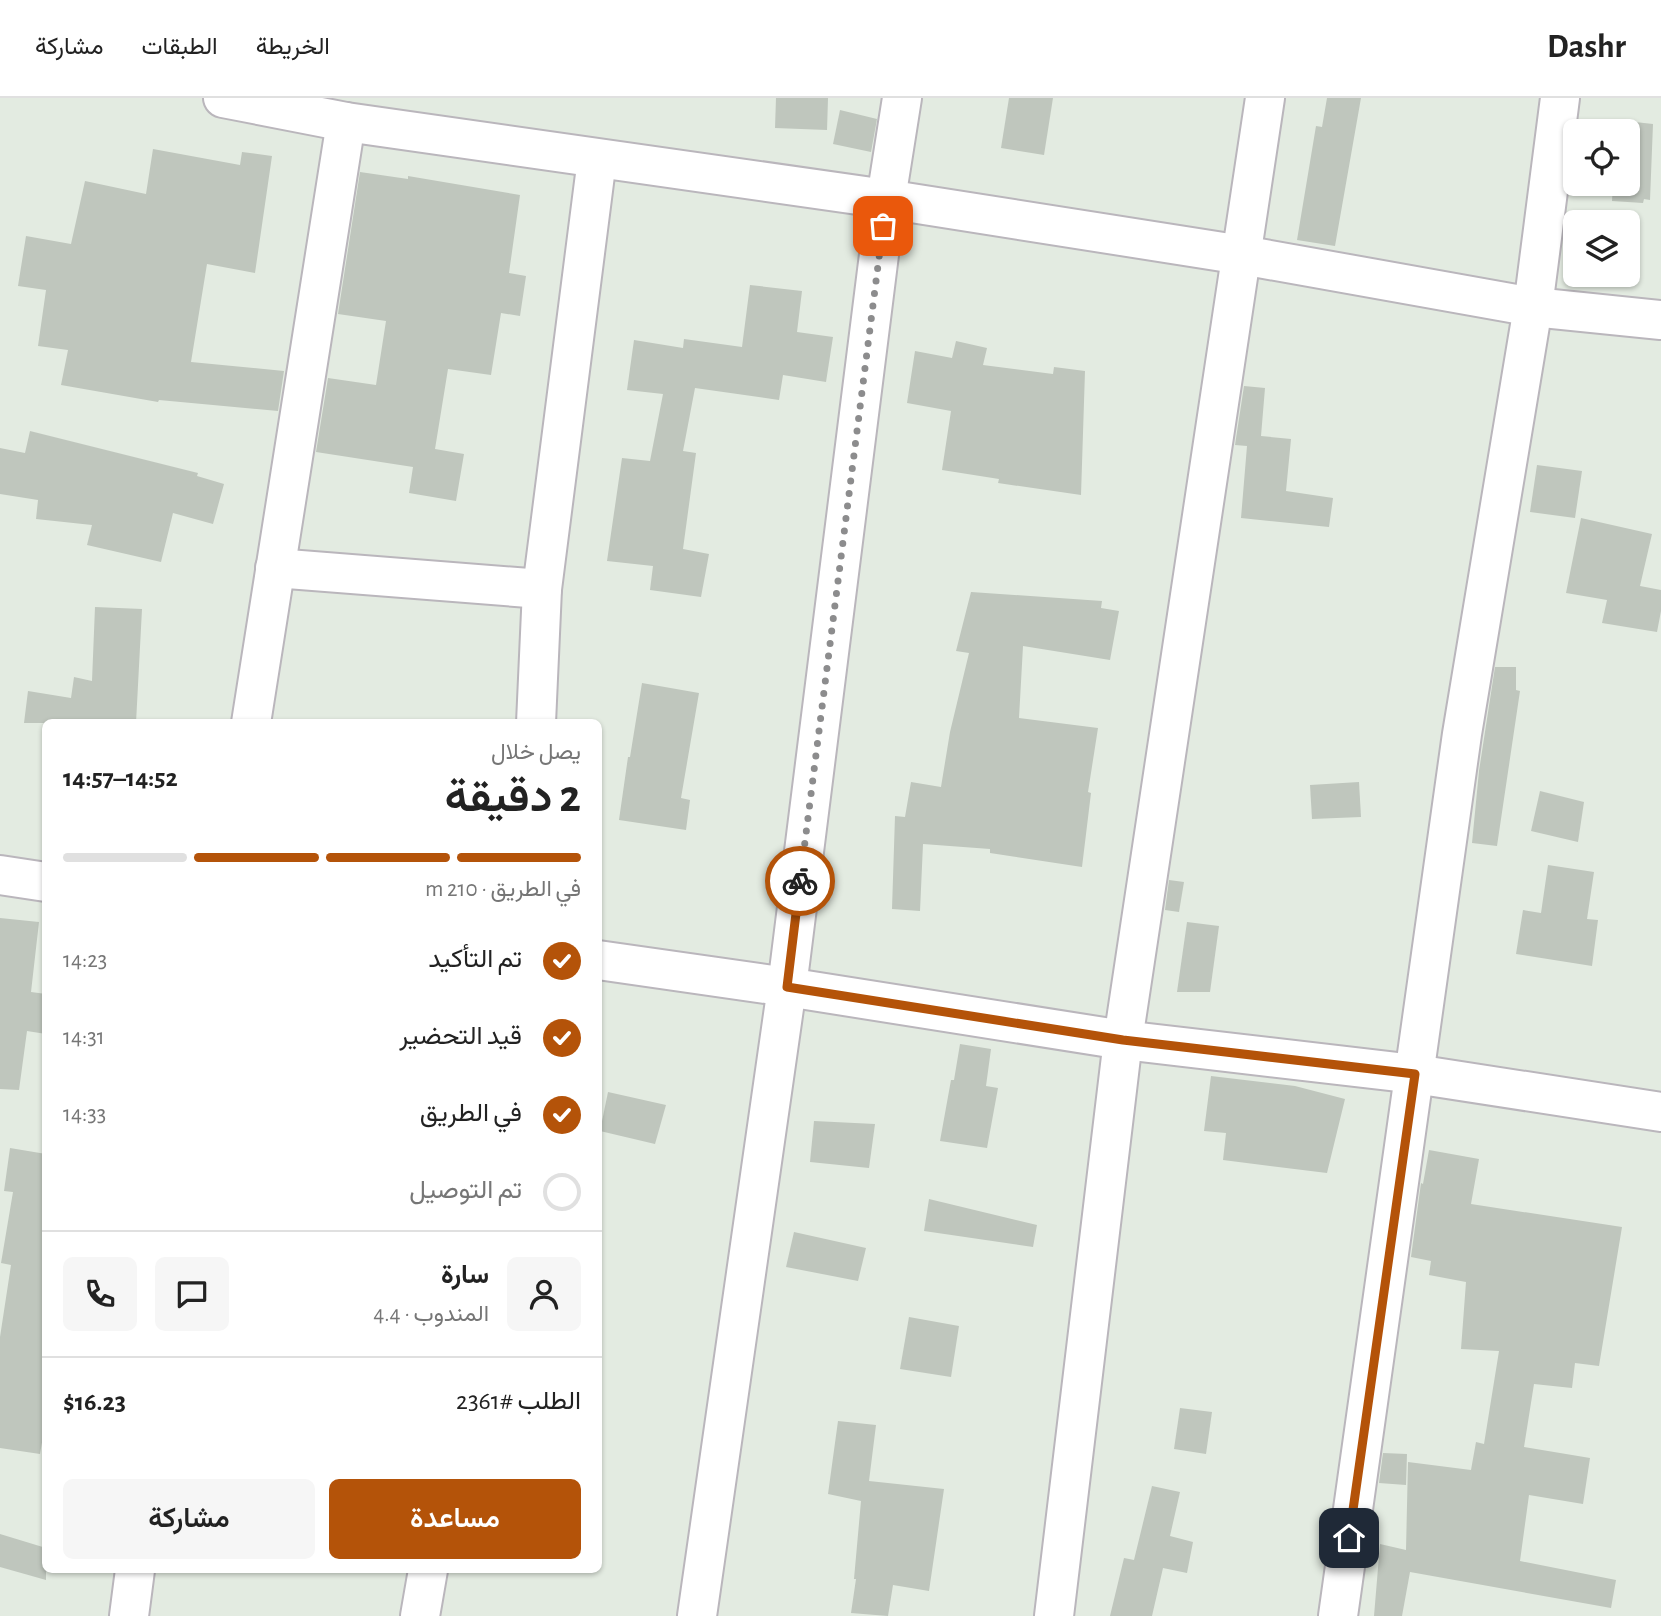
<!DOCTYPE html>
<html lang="ar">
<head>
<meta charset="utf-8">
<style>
  :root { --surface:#fff; --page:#f6f6f6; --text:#222; --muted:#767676; --line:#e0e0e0; --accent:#b45309 }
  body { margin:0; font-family:"Alegreya Sans",Vazirmatn,sans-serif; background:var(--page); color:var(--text); direction:rtl; height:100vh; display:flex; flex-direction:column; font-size:26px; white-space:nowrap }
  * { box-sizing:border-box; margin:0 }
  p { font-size:23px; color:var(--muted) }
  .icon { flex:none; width:38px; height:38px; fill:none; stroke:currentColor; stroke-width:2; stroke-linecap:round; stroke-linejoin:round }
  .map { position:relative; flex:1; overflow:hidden; direction:ltr }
  .sheet { position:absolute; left:42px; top:621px; width:560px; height:854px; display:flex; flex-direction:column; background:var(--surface); border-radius:10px; box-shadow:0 2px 5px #0004; direction:rtl }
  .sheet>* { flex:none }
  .tools { position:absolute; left:1563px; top:21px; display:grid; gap:14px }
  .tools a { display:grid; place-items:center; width:77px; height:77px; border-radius:10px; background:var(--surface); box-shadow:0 2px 5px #0004; font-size:35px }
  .pin { position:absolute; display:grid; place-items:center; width:60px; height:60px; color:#fff; margin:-30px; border-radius:14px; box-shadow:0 4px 10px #0006 }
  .courier { position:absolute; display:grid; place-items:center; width:70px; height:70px; margin:-35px; border:5px solid #b45309; border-radius:50%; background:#fff; color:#222; box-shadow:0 2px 9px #0007 }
  .overview em { font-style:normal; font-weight:600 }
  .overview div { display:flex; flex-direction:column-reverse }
  .overview { display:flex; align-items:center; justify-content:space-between; height:119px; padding:0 21px }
  h1 { font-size:46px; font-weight:600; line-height:52px }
  .bar { display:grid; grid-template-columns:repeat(4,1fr); gap:10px 7px; align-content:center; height:84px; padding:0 21px }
  .bar i { height:9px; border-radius:5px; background:var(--line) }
  .bar .active { background:var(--accent) }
  .bar p { grid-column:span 4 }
  .line { display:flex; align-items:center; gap:18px; padding:0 21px; border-top:2px solid var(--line) }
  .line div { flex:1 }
  .round { display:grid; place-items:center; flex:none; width:74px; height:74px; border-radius:10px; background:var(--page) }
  ol { padding:0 21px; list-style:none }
  li { display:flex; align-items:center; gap:21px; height:77px }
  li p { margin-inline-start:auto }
  li .icon { padding:7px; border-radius:50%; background:var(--accent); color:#fff; stroke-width:4 }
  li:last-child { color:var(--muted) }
  li i { width:38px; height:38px; border:4px solid var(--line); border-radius:50% }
  .action { display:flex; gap:14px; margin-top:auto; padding:14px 21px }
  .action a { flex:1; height:80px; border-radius:10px; background:var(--accent); color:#fff; font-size:28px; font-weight:600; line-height:80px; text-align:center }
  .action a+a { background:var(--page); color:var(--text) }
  header { display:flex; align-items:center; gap:42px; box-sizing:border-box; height:98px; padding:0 35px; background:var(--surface); border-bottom:2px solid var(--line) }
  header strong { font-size:33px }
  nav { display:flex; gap:38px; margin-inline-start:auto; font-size:24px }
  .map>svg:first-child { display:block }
</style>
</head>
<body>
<header>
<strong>Dashr</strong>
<nav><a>الخريطة</a><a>الطبقات</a><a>مشاركة</a></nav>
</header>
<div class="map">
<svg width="1661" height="1518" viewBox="0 0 1661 1518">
  <rect width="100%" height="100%" fill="#e3ebe1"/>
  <!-- building -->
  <g fill="#bfc6bd">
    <path d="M776 0H828L827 32 775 30Z"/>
    <path d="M1009 0H1053L1044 57 1001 50Z"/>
    <path d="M1327 0H1361L1335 148 1297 142 1316 28 1322 29Z"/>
    <path d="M840 12 877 21 871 54 833 46Z"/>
    <path d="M1617 22 1653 26 1650 102 1644 101 1643 105 1612 103 1613 86H1628V33H1616Z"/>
    <path d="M153 51 240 67 242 54 272 58 255 175 207 166 191 264 284 273 278 313 159 302 158 304 61 287 68 252 38 248 46 192 18 188 26 138 71 146 85 83 146 96Z"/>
    <path d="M360 74 408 81V78L520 97 509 175 526 178 520 218 501 215 491 277 448 271 435 351 464 356 456 403 409 395 413 369 316 354 328 280 376 287 386 223 338 216Z"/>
    <path d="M750 187 802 193 797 234 833 239 826 284 783 277 779 302 695 290 683 353 696 355 683 451 709 456 701 499 650 492 653 468 607 463 622 360 650 363 663 296 627 292 634 242 683 250 684 241 742 249Z"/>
    <path d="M956 243 987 250 983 267 1053 276 1054 269 1085 273 1081 397 998 385 999 381 942 372 951 313 907 305 915 253 952 260Z"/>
    <path d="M1244 288 1265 290 1261 338 1291 341 1286 393 1333 400 1329 429 1241 420 1247 348 1235 347Z"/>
    <path d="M30 333 198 375 197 378 224 386 213 426 173 415 161 464 87 447 92 427 36 421 38 402 0 396V350L25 355Z"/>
    <path d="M1537 367 1582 373 1575 420 1530 414Z"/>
    <path d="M1581 420 1652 436 1640 488 1661 492V513L1657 534 1602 525 1607 502 1566 495Z"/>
    <path d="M971 494 1102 503 1101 510 1119 513 1110 562 1023 548 1019 620 1098 630 1088 694 1091 695 1082 769 990 755V751L923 746 920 813 892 811 895 718 905 719 911 684 941 689 950 634 969 555 956 553Z"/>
    <path d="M95 509 142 511 136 625H24L28 593 71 600 74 579 92 583Z"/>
    <path d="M1495 569H1516V592L1520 593 1497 748 1472 745 1479 673Z"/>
    <path d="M642 585 699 595 681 700 690 702 686 732 619 722 628 659H630Z"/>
    <path d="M1359 684 1361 719 1312 721 1310 687Z"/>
    <path d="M1540 693 1584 704 1578 744 1531 733Z"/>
    <path d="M1548 767 1594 774 1587 821 1598 822 1592 868 1516 856 1523 812 1541 815Z"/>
    <path d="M1169 782 1184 784 1179 814 1165 812Z"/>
    <path d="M0 820 39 824 31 894 46 896V936L27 933 19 992 0 991Z"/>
    <path d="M1187 824 1219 828 1210 894H1177Z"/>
    <path d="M960 946 991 951 986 988 998 990 987 1050 940 1043 951 982H954Z"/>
    <path d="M1211 978 1295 988 1345 1001 1327 1075 1223 1062 1226 1035 1204 1033Z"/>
    <path d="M608 994 666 1007 655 1046 600 1033Z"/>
    <path d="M814 1023 875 1026 869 1070 810 1064Z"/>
    <path d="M10 1050 46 1056V1321L40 1356 0 1350V1239L11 1167 1 1165 13 1094 4 1093Z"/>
    <path d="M1429 1052 1479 1061 1471 1106 1622 1129 1599 1268 1575 1265 1572 1290 1534 1286 1524 1349 1590 1360 1583 1406 1529 1397 1520 1463 1616 1482 1611 1510 1410 1474 1402 1518H1374L1380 1446 1406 1452 1408 1364 1471 1372 1476 1344 1484 1346 1499 1253 1461 1251 1466 1184 1429 1177 1431 1163 1411 1159 1421 1085 1423 1086Z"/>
    <path d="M929 1101 1037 1127 1033 1149 924 1133Z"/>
    <path d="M794 1134 866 1150 858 1183 786 1169Z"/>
    <path d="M909 1219 959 1228 951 1279 900 1271Z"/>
    <path d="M1180 1310 1212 1314 1206 1356 1174 1351Z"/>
    <path d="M838 1323 876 1327 869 1383 944 1391 929 1493 893 1487 888 1518 851 1515 856 1481H854L861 1403 828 1396Z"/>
    <path d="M1383 1355 1407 1356 1406 1387 1379 1385Z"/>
    <path d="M1152 1388 1180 1394 1170 1438 1193 1444 1187 1475 1163 1470 1152 1518H1110L1124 1460 1134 1462Z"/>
    <path d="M0 1436 46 1450V1482L0 1469Z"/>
  </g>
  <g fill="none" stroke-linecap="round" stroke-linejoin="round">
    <!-- street casing -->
    <g stroke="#bab6bc" stroke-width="42">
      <g id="street">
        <path d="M223 0 346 24 886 101 1242 157 1533 209 1661 222"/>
        <path d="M275 470 542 491"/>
        <path d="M251 625 346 24"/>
        <path d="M536 625 542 491 597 61"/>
        <path d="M0 777 46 784"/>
        <path d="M598 862 787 889 1123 942 1415 976 1661 1014"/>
        <path d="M129 1518 135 1472"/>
        <path d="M420 1518 428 1472"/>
        <path d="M697 1518 787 889 886 101 902 0"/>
        <path d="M1054 1518 1123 942 1265 0"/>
        <path d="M1338 1518 1462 636 1533 209 1560 0"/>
      </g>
    </g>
    <!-- street -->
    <use href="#street" stroke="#fff" stroke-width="38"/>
  </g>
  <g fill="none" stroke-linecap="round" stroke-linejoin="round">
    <!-- done -->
    <path stroke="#8c8c8d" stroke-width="7" stroke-dasharray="0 12.6" d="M800 783 883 128"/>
    <!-- route -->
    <path stroke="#b45309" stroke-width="9" d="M800 783 787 889 1123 942 1415 976 1349 1440"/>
  </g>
</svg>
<div class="tools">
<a><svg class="icon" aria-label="locate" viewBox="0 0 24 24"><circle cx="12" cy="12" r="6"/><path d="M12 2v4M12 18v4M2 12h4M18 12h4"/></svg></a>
<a><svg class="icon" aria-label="layers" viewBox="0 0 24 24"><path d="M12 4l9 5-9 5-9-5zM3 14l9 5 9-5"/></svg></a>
</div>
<div class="pin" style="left:883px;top:128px;background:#ea580c"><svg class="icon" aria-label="bag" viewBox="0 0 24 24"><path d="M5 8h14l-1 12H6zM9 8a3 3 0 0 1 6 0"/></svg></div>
<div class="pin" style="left:1349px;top:1440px;background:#1f2937"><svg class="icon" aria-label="home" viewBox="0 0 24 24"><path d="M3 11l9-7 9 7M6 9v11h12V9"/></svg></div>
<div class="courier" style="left:800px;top:783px"><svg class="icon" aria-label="bike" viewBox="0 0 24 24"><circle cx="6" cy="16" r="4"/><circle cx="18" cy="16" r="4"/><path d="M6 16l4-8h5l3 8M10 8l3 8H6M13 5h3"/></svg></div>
<section class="sheet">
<div class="overview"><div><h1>2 دقيقة</h1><p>يصل خلال</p></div><em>14:52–14:57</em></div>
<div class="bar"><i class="active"></i><i class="active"></i><i class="active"></i><i></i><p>في الطريق · 210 m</p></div>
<ol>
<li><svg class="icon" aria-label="check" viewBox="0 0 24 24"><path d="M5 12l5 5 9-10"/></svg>تم التأكيد<p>14:23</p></li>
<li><svg class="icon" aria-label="check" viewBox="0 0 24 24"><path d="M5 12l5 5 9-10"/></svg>قيد التحضير<p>14:31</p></li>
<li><svg class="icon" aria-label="check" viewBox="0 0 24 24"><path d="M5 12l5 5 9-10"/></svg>في الطريق<p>14:33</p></li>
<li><i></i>تم التوصيل</li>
</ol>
<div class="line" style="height:126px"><a class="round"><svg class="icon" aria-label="person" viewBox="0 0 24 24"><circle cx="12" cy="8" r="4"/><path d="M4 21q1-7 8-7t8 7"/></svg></a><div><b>سارة</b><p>المندوب · 4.4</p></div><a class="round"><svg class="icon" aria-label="chat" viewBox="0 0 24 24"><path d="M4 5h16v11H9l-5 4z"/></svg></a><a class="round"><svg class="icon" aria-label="phone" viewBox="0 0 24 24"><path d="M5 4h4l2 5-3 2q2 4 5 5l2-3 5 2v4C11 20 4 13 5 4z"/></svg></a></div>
<div class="line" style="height:91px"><div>الطلب #2361</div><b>$16.23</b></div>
<div class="action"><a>مساعدة</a><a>مشاركة</a></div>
</section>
</div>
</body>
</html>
